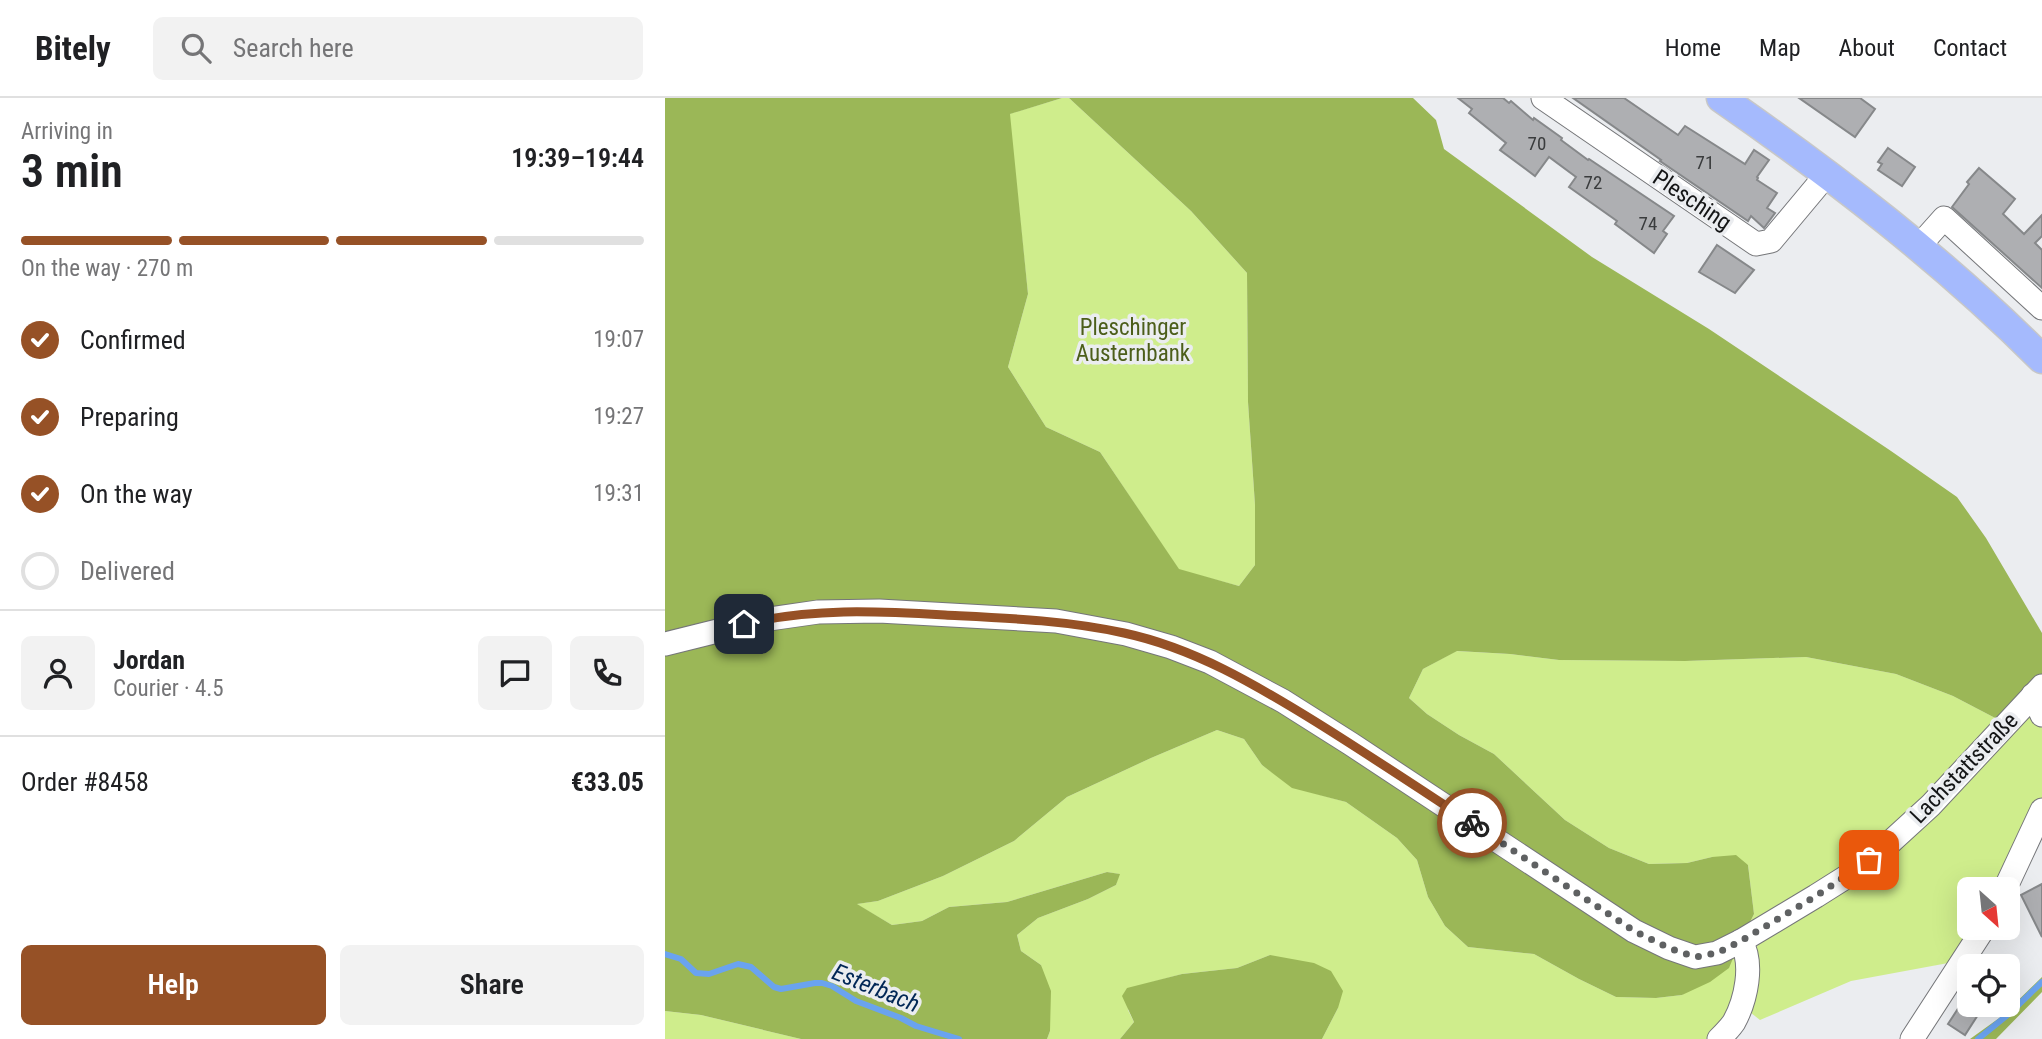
<!DOCTYPE html>
<html lang="en">
<head>
<meta charset="utf-8">
<style>
  :root { --surface:#fff; --page:#f2f2f2; --text:#202124; --muted:#757577; --line:#e0e0e0; --accent:#965126 }
  body { margin:0; font-family:"Roboto Condensed",sans-serif; background:var(--page); color:var(--text); height:100vh; display:flex; flex-direction:column; font-size:26px; white-space:nowrap }
  * { box-sizing:border-box; margin:0 }
  p { font-size:23px; color:var(--muted) }
  .icon { flex:none; width:38px; height:38px; fill:none; stroke:currentColor; stroke-width:2; stroke-linecap:round; stroke-linejoin:round }
  .map { position:relative; flex:1; overflow:hidden }
  .sheet { display:flex; flex-direction:column; background:var(--surface); width:665px }
  .sheet>* { flex:none }
  .needle { width:46px; rotate:153deg }
  .buttons { position:absolute; left:1292px; top:779px; display:grid; gap:14px }
  .buttons a { display:grid; place-items:center; width:63px; height:63px; border-radius:10px; background:var(--surface); box-shadow:0 7px 28px #0002; font-size:35px }
  .pin { position:absolute; display:grid; place-items:center; width:60px; height:60px; color:#fff; margin:-30px; border-radius:14px; box-shadow:0 4px 10px #0006 }
  .courier { position:absolute; display:grid; place-items:center; width:70px; height:70px; margin:-35px; border:5px solid #965126; border-radius:50%; background:#fff; color:#222; box-shadow:0 2px 9px #0007 }
  .summary em { font-style:normal; font-weight:600 }
  .summary div { display:flex; flex-direction:column-reverse }
  .summary { display:flex; align-items:center; justify-content:space-between; height:119px; padding:0 21px }
  h1 { font-size:46px; font-weight:600; line-height:52px }
  .bar { display:grid; grid-template-columns:repeat(4,1fr); gap:10px 7px; align-content:center; height:84px; padding:0 21px }
  .bar i { height:9px; border-radius:5px; background:var(--line) }
  .bar .active { background:var(--accent) }
  .bar p { grid-column:span 4 }
  .line { display:flex; align-items:center; gap:18px; padding:0 21px; border-top:2px solid var(--line) }
  .line div { flex:1 }
  .round { display:grid; place-items:center; flex:none; width:74px; height:74px; border-radius:10px; background:var(--page) }
  ol { padding:0 21px; list-style:none }
  li { display:flex; align-items:center; gap:21px; height:77px }
  li p { margin-inline-start:auto }
  li .icon { padding:7px; border-radius:50%; background:var(--accent); color:#fff; stroke-width:4 }
  li:last-child { color:var(--muted) }
  li i { width:38px; height:38px; border:4px solid var(--line); border-radius:50% }
  .button { display:flex; gap:14px; margin-top:auto; padding:14px 21px }
  .button a { flex:1; height:80px; border-radius:10px; background:var(--accent); color:#fff; font-size:28px; font-weight:600; line-height:80px; text-align:center }
  .button a+a { background:var(--page); color:var(--text) }
  header { display:flex; align-items:center; gap:42px; box-sizing:border-box; height:98px; padding:0 35px; background:var(--surface); border-bottom:2px solid var(--line) }
  header strong { font-size:33px }
  nav { display:flex; gap:38px; margin-inline-start:auto; font-size:24px }
  .search { width:490px; height:63px; background:var(--page); display:flex; align-items:center; gap:18px; box-sizing:border-box; padding:0 24px; border-radius:10px; color:var(--muted); font-size:26px }
  main { display:flex; flex:1; min-height:0 }
  .map>svg:first-child { display:block }
</style>
</head>
<body>
<header>
<strong>Bitely</strong>
<div class="search"><svg class="icon" aria-label="search" viewBox="0 0 24 24"><circle cx="10" cy="10" r="6"/><path d="M15 15l6 6"/></svg>Search here</div>
<nav><a>Home</a><a>Map</a><a>About</a><a>Contact</a></nav>
</header>
<main>
<section class="sheet">
<div class="summary"><div><h1>3 min</h1><p>Arriving in</p></div><em>19:39–19:44</em></div>
<div class="bar"><i class="active"></i><i class="active"></i><i class="active"></i><i></i><p>On the way · 270 m</p></div>
<ol>
<li><svg class="icon" aria-label="check" viewBox="0 0 24 24"><path d="M5 12l5 5 9-10"/></svg>Confirmed<p>19:07</p></li>
<li><svg class="icon" aria-label="check" viewBox="0 0 24 24"><path d="M5 12l5 5 9-10"/></svg>Preparing<p>19:27</p></li>
<li><svg class="icon" aria-label="check" viewBox="0 0 24 24"><path d="M5 12l5 5 9-10"/></svg>On the way<p>19:31</p></li>
<li><i></i>Delivered</li>
</ol>
<div class="line" style="height:126px"><a class="round"><svg class="icon" aria-label="person" viewBox="0 0 24 24"><circle cx="12" cy="8" r="4"/><path d="M4 21q1-7 8-7t8 7"/></svg></a><div><b>Jordan</b><p>Courier · 4.5</p></div><a class="round"><svg class="icon" aria-label="chat" viewBox="0 0 24 24"><path d="M4 5h16v11H9l-5 4z"/></svg></a><a class="round"><svg class="icon" aria-label="phone" viewBox="0 0 24 24"><path d="M5 4h4l2 5-3 2q2 4 5 5l2-3 5 2v4C11 20 4 13 5 4z"/></svg></a></div>
<div class="line" style="height:91px"><div>Order #8458</div><b>€33.05</b></div>
<div class="button"><a>Help</a><a>Share</a></div>
</section>
<div class="map">
<svg width="1377" height="941" viewBox="0 0 1377 941">
  <rect width="100%" height="100%" fill="#ebedf0"/>
  <!-- green -->
  <g fill="#cfed8c">
    <path d="M397 0H404L526 113 582 175 583 304 590 407V467L574 488 514 472 435 354 381 329 343 269 363 196 344 16Z"/>
    <path d="M791 553 845 556 894 562 1020 563 1141 559 1231 576 1288 598 1334 622 1216 744 1083 828 1089 816 1083 767 1047 759 1022 765 984 766 944 750 900 722 829 656 794 637 762 616 744 600 758 571Z"/>
    <path d="M1368 609 1377 630V702L1335 791H1304V830H1314L1294 863 1186 883 1095 922 1081 911 1093 843Z"/>
    <path d="M552 632 579 641 597 667 627 689 681 704 732 740 752 762 763 799 780 828 803 849 869 856 914 881 951 899 991 900 1017 897 1071 853 1077 868 1060 927 1041 941H657L673 910 605 857 572 870 517 876 462 891 463 912 469 924 455 941H382L385 933 376 867 356 853 352 837 373 820 423 801 451 787 454 776 442 774 342 804 284 809 257 823 227 827 191 806 213 803 278 778 349 743 402 699 486 660Z"/>
    <path d="M0 913 36 917 136 941H0Z"/>
  </g>
  <!-- forest -->
  <g fill="#9bb757">
    <path d="M0 0H397L345 16 363 196 343 269 381 329 435 354 514 471 574 488 590 467V407L583 304 582 175 526 113 404 0H748L771 22 779 51 927 159 1044 231 1226 353 1292 399 1321 440 1377 535V578L1334 622 1288 598 1231 576 1141 559 1020 563 894 562 845 556 792 553 758 571 744 600 762 616 794 637 829 656 900 722 944 750 984 766 1022 765 1047 759 1071 757 1083 767 1089 816 1083 828 1052 847 1028 850 1003 842 561 565 310 508 0 538Z"/>
    <path d="M160 519 379 530 466 544 520 563 628 618 988 852 1071 853 1064 870 1045 884 1017 897 991 900 951 899 914 881 869 856 803 849 780 828 763 799 752 762 732 740 681 704 627 690 597 667 579 641 552 632 486 660 402 699 349 743 278 778 213 803 192 806 227 827 257 823 284 809 342 804 442 774 455 776 451 787 423 801 373 820 352 837 356 853 376 867 386 893 385 933 382 941H136L36 917 0 913V553Z"/>
    <path d="M605 857 649 865 666 873 678 893 673 910 657 941H455L469 924 457 898 462 890 517 876 572 870Z"/>
    <path d="M1377 879V894L1331 941H1305L1337 918Z"/>
  </g>
  <g fill="none" stroke-linecap="round" stroke-linejoin="round">
    <!-- stream -->
    <g stroke="#6aa3ef" stroke-width="6">
      <path d="M0 856 16 861 31 875 44 876 73 866 86 869 109 889 116 891 150 885H157L167 888 191 903 236 920 251 928 294 941"/>
      <path d="M1313 941 1345 915 1377 884"/>
    </g>
  </g>
  <!-- building -->
  <g fill="#aeafb2" stroke="#86888a" stroke-width="2">
    <path d="M793 0H838L844 5 846 3 868 22 869 20 897 40 896 42 923 62 924 61 1009 118 998 133 1002 136 989 155 950 126 952 123 904 89 911 79 884 59 870 78 835 52 841 45 804 15 807 11Z"/>
    <path d="M908 0H959L1013 37 1020 28 1080 66 1089 52 1104 62 1092 79 1093 80 1092 82 1112 95 1102 110 1110 115 1099 130 1086 118 1083 123 995 63 996 62Z"/>
    <path d="M1134 0H1195L1210 11 1190 39Z"/>
    <path d="M1223 50 1250 69 1237 88 1213 72 1217 66 1213 64Z"/>
    <path d="M1314 70 1350 101 1338 116 1359 136 1377 117V138L1370 145 1377 152V190L1287 109 1304 86 1302 84Z"/>
    <path d="M1052 147 1089 172 1070 195 1034 174Z"/>
    <path d="M1377 786V839L1356 797Z"/>
    <path d="M1296 906H1320L1300 937 1283 926Z"/>
  </g>
  <g fill="none" stroke-linecap="round" stroke-linejoin="round">
    <!-- minor casing -->
    <g stroke="#757679" stroke-width="25">
      <g id="minor">
        <path d="M878 0 1091 146 1106 143 1162 76"/>
        <path d="M1254 148 1279 120 1377 210"/>
        <path d="M0 546 97 522 153 514 214 513 391 523 461 536 506 549 545 564 618 603 686 646 969 833 1004 850 1030 859 1052 855 1076 843 1151 798 1189 774 1219 750 1266 707 1377 588"/>
        <path d="M1368 597 1377 617"/>
        <path d="M1340 791 1377 712"/>
        <path d="M1054 941C1059 936 1065 930 1069 924 1081 902 1089 866 1076 843"/>
        <path d="M1247 941 1319 830"/>
      </g>
    </g>
    <!-- major casing -->
    <g stroke="#c7c7c7" stroke-width="31">
      <path id="major" d="M1056 0C1170 79 1279 163 1377 261"/>
    </g>
    <!-- minor -->
    <use href="#minor" stroke="#fff" stroke-width="23"/>
    <!-- major -->
    <use href="#major" stroke="#a5bafd" stroke-width="28"/>
  </g>
  <g fill="none" stroke-linecap="round" stroke-linejoin="round">
    <!-- done -->
    <path stroke="#5f6162" stroke-width="7" stroke-dasharray="0 12.6" d="M807 725 969 833 1004 850 1030 859 1052 855 1076 843 1151 798 1204 762"/>
    <!-- route -->
    <path stroke="#965126" stroke-width="9" d="M79 526C147 510 210 513 280 517 340 520 399 522 459 535 529 550 591 587 651 624 704 657 755 691 807 725"/>
  </g>
  <g text-anchor="middle" dominant-baseline="central" stroke-width="7" stroke-linejoin="round" paint-order="stroke">
    <!-- number labels -->
    <g font-size="19" fill="#3a3c3d">
      <text x="872" y="45">70</text>
      <text x="1040" y="64">71</text>
      <text x="928" y="84">72</text>
      <text x="983" y="125">74</text>
    </g>
    <!-- street labels -->
    <g font-size="23" fill="#141516" stroke="#ebedf0">
      <text transform="translate(1027 102) rotate(34)">Plesching</text>
      <text transform="translate(1299 670) rotate(-46)">Lachstattstraße</text>
    </g>
    <!-- park labels -->
    <g font-size="23" fill="#4c5e1a" stroke="#ebedf0">
      <text x="468" y="229">Pleschinger<tspan x="468" dy="26">Austernbank</tspan></text>
    </g>
    <!-- water labels -->
    <g font-size="24" font-style="italic" fill="#012756" stroke="#ebedf0">
      <text transform="translate(211 890) rotate(22)">Esterbach</text>
    </g>
  </g>
</svg>
<div class="buttons">
<a><svg class="needle" viewBox="-14 -14 28 28"><path d="M0-13l5 13h-10z" fill="#e53935"/><path d="M0 13l5-13h-10z" fill="#757577"/></svg></a>
<a><svg class="icon" aria-label="locate" viewBox="0 0 24 24"><circle cx="12" cy="12" r="6"/><path d="M12 2v4M12 18v4M2 12h4M18 12h4"/></svg></a>
</div>
<div class="pin" style="left:1204px;top:762px;background:#ea580c"><svg class="icon" aria-label="bag" viewBox="0 0 24 24"><path d="M5 8h14l-1 12H6zM9 8a3 3 0 0 1 6 0"/></svg></div>
<div class="pin" style="left:79px;top:526px;background:#1f2937"><svg class="icon" aria-label="home" viewBox="0 0 24 24"><path d="M3 11l9-7 9 7M6 9v11h12V9"/></svg></div>
<div class="courier" style="left:807px;top:725px"><svg class="icon" aria-label="bike" viewBox="0 0 24 24"><circle cx="6" cy="16" r="4"/><circle cx="18" cy="16" r="4"/><path d="M6 16l4-8h5l3 8M10 8l3 8H6M13 5h3"/></svg></div>
</div>
</main>
</body>
</html>
